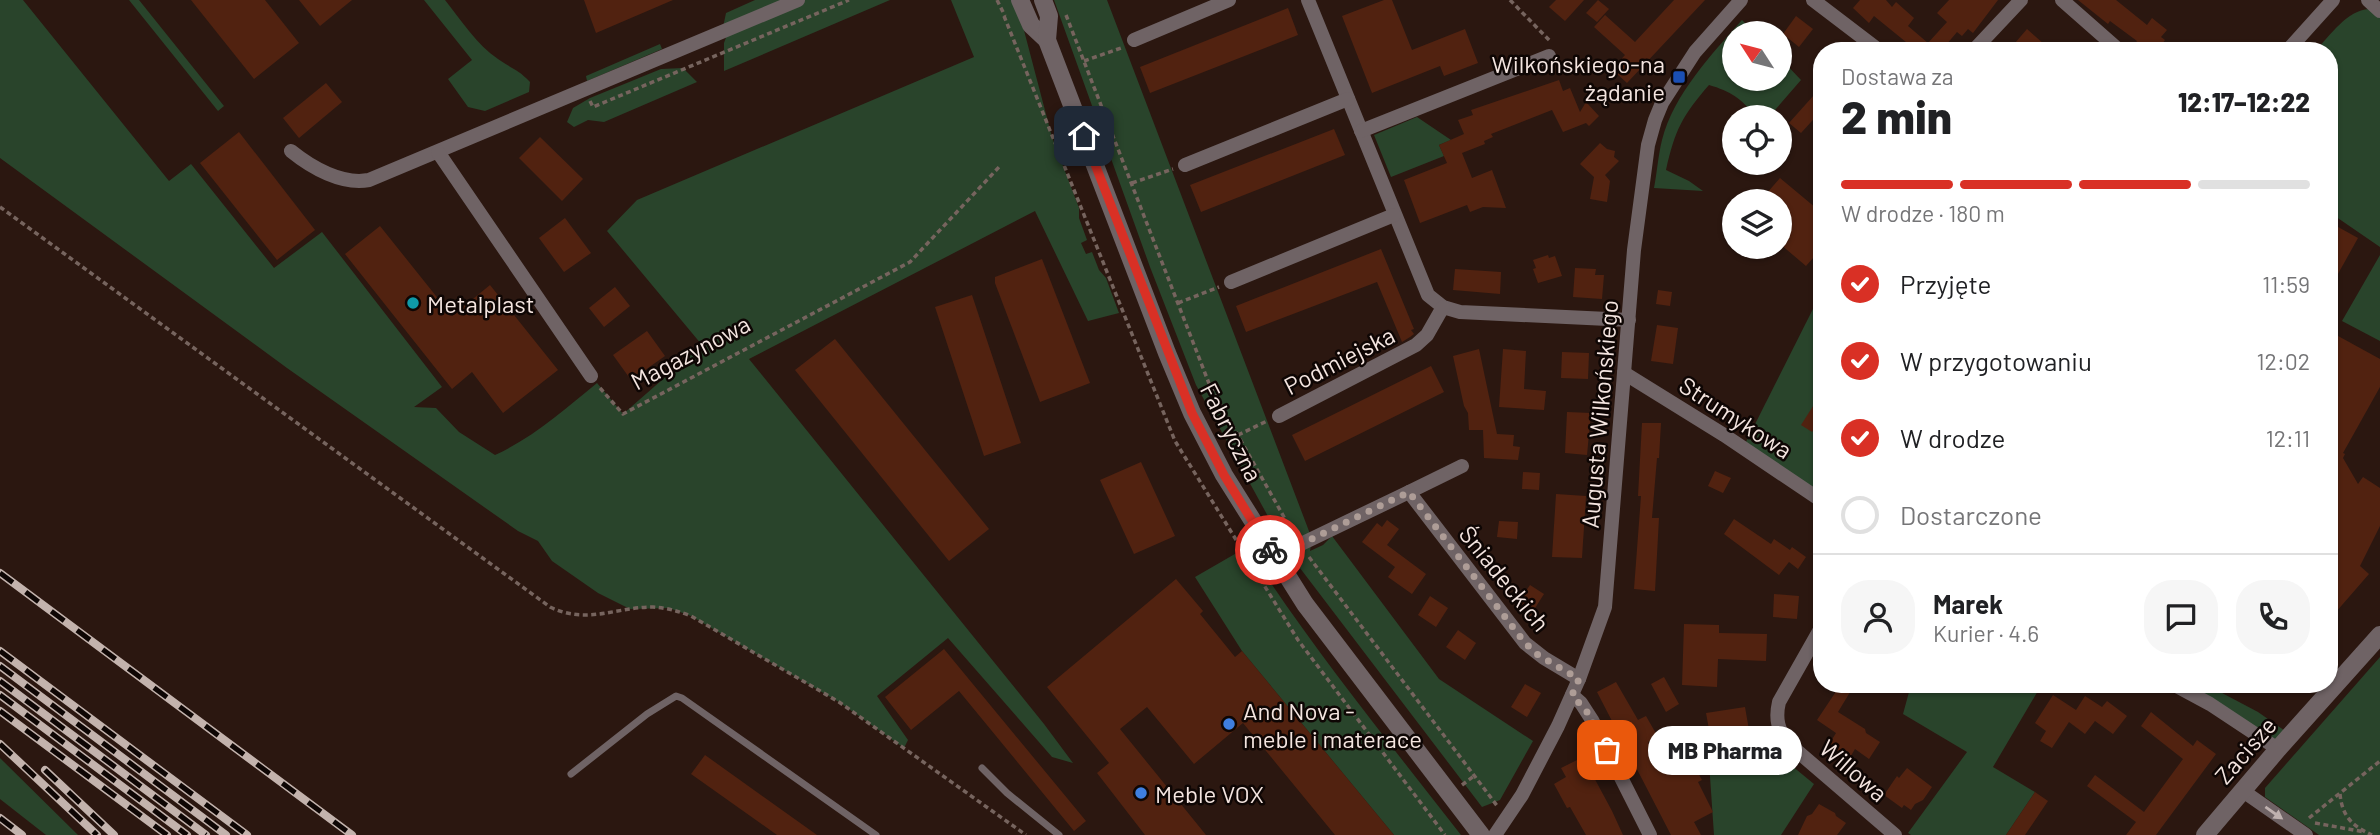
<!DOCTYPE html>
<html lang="pl">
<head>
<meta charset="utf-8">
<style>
  :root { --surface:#fff; --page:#f6f6f6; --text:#202124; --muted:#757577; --line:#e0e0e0; --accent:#d93025 }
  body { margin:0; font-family:Barlow,sans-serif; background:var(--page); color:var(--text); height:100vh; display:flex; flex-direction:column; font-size:26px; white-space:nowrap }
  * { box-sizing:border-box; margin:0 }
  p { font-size:23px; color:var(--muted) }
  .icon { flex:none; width:38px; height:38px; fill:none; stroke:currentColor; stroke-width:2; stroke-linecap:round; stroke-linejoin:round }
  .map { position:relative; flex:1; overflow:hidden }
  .drawer { position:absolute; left:1813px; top:42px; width:525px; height:651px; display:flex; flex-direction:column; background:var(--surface); border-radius:28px; box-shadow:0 2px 5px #0004 }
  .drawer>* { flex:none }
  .needle { width:46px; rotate:306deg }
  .fabs { position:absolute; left:1722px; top:21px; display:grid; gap:14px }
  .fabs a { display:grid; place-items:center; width:70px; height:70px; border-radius:50%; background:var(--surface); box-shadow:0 2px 5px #0004; font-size:35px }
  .pin { position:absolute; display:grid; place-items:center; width:60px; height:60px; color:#fff; margin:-30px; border-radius:14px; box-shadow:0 4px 10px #0006 }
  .courier { position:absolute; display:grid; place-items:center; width:70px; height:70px; margin:-35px; border:5px solid #d93025; border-radius:50%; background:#fff; color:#222; box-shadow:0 2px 9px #0007 }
  .bubble { position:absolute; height:49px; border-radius:24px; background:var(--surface); box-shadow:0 2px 5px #0004; font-size:23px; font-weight:800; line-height:49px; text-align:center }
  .overview em { font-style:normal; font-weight:800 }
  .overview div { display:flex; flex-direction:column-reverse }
  .overview { display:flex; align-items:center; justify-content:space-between; height:119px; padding:0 28px }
  h1 { font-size:46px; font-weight:800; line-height:52px }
  .bar { display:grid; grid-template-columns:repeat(4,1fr); gap:10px 7px; align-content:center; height:84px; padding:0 28px }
  .bar i { height:9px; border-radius:5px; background:var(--line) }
  .bar .selected { background:var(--accent) }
  .bar p { grid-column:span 4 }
  .line { display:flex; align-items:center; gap:18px; padding:0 28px; border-top:2px solid var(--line) }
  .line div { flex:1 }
  .round { display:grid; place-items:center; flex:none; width:74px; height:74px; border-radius:28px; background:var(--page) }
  ol { padding:0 28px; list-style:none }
  li { display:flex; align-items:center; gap:21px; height:77px }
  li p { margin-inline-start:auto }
  li .icon { padding:7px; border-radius:50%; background:var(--accent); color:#fff; stroke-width:4 }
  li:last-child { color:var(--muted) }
  li i { width:38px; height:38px; border:4px solid var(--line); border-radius:50% }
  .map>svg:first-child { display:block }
</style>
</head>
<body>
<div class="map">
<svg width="2380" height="835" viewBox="0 0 2380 835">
  <rect width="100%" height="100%" fill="#2b1710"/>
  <!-- green -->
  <g fill="#29442b">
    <path d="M0 0H23L169 181 191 164 274 268 322 232 442 387 414 407 436 408 459 432 495 455C534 437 564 410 597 383L623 414 702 345 607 231 637 200 974 57 951 0H1013L1021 19 1052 137 1079 208V218L1087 240 1081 243 1086 254 1092 252 1099 270 1106 278 1119 313 1088 321 1035 211 749 359 1044 724 1073 763 1052 757 948 638 877 696 908 740 904 748 839 702 691 616 669 608 630 609 598 593 552 561 538 541 518 531 287 368 0 158Z"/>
    <path d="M129 0H139L224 106 218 111Z"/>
    <path d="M424 0H445C461 20 477 45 498 59 512 69 518 69 530 82L529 92 485 111 468 107 448 79 472 60Z"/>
    <path d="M755 0H890L724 71V43L729 29 722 32 726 13Z"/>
    <path d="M1054 0H1107L1312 539 1310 551 1323 545 1332 536 1439 679 1533 741 1500 800 1482 807 1287 551 1196 385 1150 267Z"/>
    <path d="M2369 9 2380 13V247L2329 212V51H2315C2331 35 2347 10 2369 9Z"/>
    <path d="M1742 20 1755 33H1734V79H1780V58L1801 80 1769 117H1755C1743 99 1730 91 1709 85 1682 116 1675 130 1666 170L1689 181 1703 191 1654 188C1657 173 1658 156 1662 140 1674 94 1711 55 1742 20Z"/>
    <path d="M660 44 662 49 587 81 586 76Z"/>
    <path d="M683 68 697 82 604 122 588 120 574 127 567 122 573 108 590 98 661 69Z"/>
    <path d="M1417 117 1451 140 1439 145 1444 156 1391 177 1374 135Z"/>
    <path d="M2380 255V341L2342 321Z"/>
    <path d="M1822 291V501L1743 448Z"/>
    <path d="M1247 547C1312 648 1387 740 1461 835H1394L1242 651 1195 577Z"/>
    <path d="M2380 657V835H2319L2265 797V788Z"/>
    <path d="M1914 684H2042L1993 767 2035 792 2006 835H1911L1908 833 1967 752 1903 714 1909 692Z"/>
    <path d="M2173 684H2205L2258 712 2291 735 2278 749Z"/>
    <path d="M1765 728 1769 747 1814 784 1781 835H1714L1709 762 1701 736Z"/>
    <path d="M0 758 78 835H46L0 799Z"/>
  </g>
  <!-- building -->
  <g fill="#512210">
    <path d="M191 0H265L299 43 254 79Z"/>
    <path d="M299 0H352L320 26Z"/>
    <path d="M584 0H673L596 33Z"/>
    <path d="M1384 0H1392L1412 50 1465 29 1478 63 1444 76 1440 66 1372 93 1342 16Z"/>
    <path d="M1556 0H1584L1565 21 1549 7Z"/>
    <path d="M1598 0 1609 9 1597 22 1586 13Z"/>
    <path d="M1674 0H1705L1627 83 1616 73 1621 67 1617 64 1625 55 1594 27 1605 15 1635 42Z"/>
    <path d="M1860 0H1886L1892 7 1896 2 1914 18 1908 26 1928 43 1947 22 1937 13 1949 0H1998L1973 33 1968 29 1962 36 1957 32 1941 51H1917L1874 16 1869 23 1853 8Z"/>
    <path d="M2078 0H2116L2147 25 2152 18 2167 30 2161 37 2165 40 2157 51H2142L2134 45 2137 41 2110 21 2108 24Z"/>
    <path d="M1288 8 1298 35 1150 93 1140 67Z"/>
    <path d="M1796 16 1813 29 1799 47 1783 34Z"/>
    <path d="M2027 29 2052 51H2024L2015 43Z"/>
    <path d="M1559 80 1563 91 1570 88 1580 112 1586 102 1599 116 1589 126 1586 123 1563 132 1552 110 1491 134 1493 137 1484 141 1485 144 1462 153 1472 178 1492 170 1506 208 1483 207 1470 212 1467 205 1420 223 1404 180 1447 163 1439 145 1464 134 1458 120 1473 115 1471 110Z"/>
    <path d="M326 83 342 102 299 138 283 118Z"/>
    <path d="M1814 95 1822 101V110L1801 133 1789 123Z"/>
    <path d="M1334 129 1345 155 1201 212 1190 185Z"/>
    <path d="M239 132 315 230 277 260 200 163Z"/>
    <path d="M540 137 583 179 562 201 519 158Z"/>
    <path d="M1600 143 1607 149 1615 151 1614 157 1619 161 1605 175 1610 181 1607 202 1590 199 1594 177 1580 164Z"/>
    <path d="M1780 178 1822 213V248L1806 266 1780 244V201H1760Z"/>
    <path d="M565 218 591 253 564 272 539 238Z"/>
    <path d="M2329 222 2358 238 2329 290Z"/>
    <path d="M380 226 452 316 490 285 558 370 503 413 472 372 452 389 345 254Z"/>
    <path d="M1381 249 1414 329 1411 330 1414 334 1410 337 1402 342 1377 282 1246 332 1236 306Z"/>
    <path d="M1548 255 1549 258 1555 256 1562 276 1538 283 1533 269 1536 268 1533 260Z"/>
    <path d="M1042 259 1090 383 1040 402 995 283V277Z"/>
    <path d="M1575 268 1596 269 1595 275H1604L1602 299 1573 297Z"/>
    <path d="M1455 269 1501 272 1500 294 1453 290Z"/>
    <path d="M615 287 630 306 604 327 589 308Z"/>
    <path d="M1658 290 1672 292 1670 306 1656 304Z"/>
    <path d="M972 295 1021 443 984 456 935 307Z"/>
    <path d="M1657 325 1678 328 1673 364 1651 361Z"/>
    <path d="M647 331 665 356 631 380 613 355Z"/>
    <path d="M2329 331 2380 359V387L2343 453 2345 454 2343 458 2358 484 2363 477 2380 488V526L2360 566 2369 574 2329 620Z"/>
    <path d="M835 339 989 529 949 561 795 370Z"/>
    <path d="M1479 349 1497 434 1514 435 1513 446 1520 447 1518 460 1484 458 1483 430H1469L1468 413 1464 406 1453 356Z"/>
    <path d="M1503 349 1526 351 1524 389 1546 391 1544 410 1499 407Z"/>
    <path d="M1562 352 1589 353 1588 379 1561 378Z"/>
    <path d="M1431 366 1444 392 1305 461 1292 435Z"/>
    <path d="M1822 392V418L1812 432 1801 425Z"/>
    <path d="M1567 412 1591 413 1587 455 1565 453Z"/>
    <path d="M1642 423H1661L1659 458H1657L1652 518H1659L1655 591 1634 589 1641 496H1638Z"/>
    <path d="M1141 462 1175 536 1134 554 1100 480Z"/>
    <path d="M1715 471 1731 478 1723 493 1708 486Z"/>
    <path d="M1523 472 1540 473 1539 490 1522 489Z"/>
    <path d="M1556 494 1586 496 1582 558 1552 557Z"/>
    <path d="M1734 519 1771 544 1774 539 1790 550 1792 547 1806 557 1798 569 1789 562 1779 575 1724 534Z"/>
    <path d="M1387 520 1399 529 1387 545 1426 574 1412 594 1388 577 1395 567 1362 542 1377 523 1382 527Z"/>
    <path d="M1499 521 1518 522 1517 539 1497 537Z"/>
    <path d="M1176 579 1203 611 1200 614 1235 657 1242 651 1394 835H1335L1243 723 1194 764 1147 707 1120 729 1206 835H1145L1097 773 1109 763 1047 687Z"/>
    <path d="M1530 585 1544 594 1530 616 1515 607Z"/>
    <path d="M1774 594 1799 596 1797 619 1773 617Z"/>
    <path d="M1430 596 1448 608 1436 627 1418 615Z"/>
    <path d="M1684 624 1719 625V633L1767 634 1766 661 1718 659 1717 687 1682 685Z"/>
    <path d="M1458 630 1476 643 1465 660 1446 647Z"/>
    <path d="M944 649 1086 821 1074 831 959 691 911 730 885 697Z"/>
    <path d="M1664 677 1679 704 1666 712 1651 684Z"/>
    <path d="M1616 682 1638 720 1646 716 1658 737 1648 742 1662 766 1687 753 1702 780 1698 782 1713 812 1694 822 1701 835H1671L1597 692Z"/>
    <path d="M1525 684 1541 693 1527 717 1511 707Z"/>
    <path d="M1841 684H1855L1838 712 1865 729 1866 733 1880 742 1869 759 1855 749 1846 764 1825 751 1836 733 1817 720Z"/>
    <path d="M2053 695 2076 710 2085 696 2102 707 2107 701 2127 716 2113 734 2095 721 2085 734 2069 722 2052 748 2040 741 2046 731 2035 723Z"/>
    <path d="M1745 707 1749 730 1710 735 1706 713Z"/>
    <path d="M2151 712 2193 746 2197 740 2216 754 2156 835H2126L2136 822 2087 786 2095 775 2144 812 2183 759 2141 726Z"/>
    <path d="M705 755 817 835H777L691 774Z"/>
    <path d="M1583 757 1612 811 1623 835H1586L1570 807 1567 808 1554 784 1566 777 1561 768Z"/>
    <path d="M1907 768 1932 787 1923 800 1915 804 1911 810 1904 805 1902 808 1884 795 1897 776 1899 778Z"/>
    <path d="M2035 792 2048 801 2025 835H2006Z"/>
    <path d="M1819 804 1835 813 1836 816 1846 823 1837 835H1798L1807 816 1812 814Z"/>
  </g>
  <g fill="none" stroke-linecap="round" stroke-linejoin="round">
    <!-- path -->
    <g stroke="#76645e" stroke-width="3.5" stroke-dasharray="5 3.5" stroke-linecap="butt">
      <path d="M997 0 1005 16"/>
      <path d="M1510 0 1550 41"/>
      <path d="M1066 15 1210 386 1293 533"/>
      <path d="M1004 16 1175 441 1298 640 1445 835"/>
      <path d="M1084 61 1121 48"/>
      <path d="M590 101 593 107 849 0"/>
      <path d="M1132 183 1173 169"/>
      <path d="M0 207 550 607C587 625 615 607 653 607 667 608 678 611 691 616L839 702 1026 835"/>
      <path d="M1178 303 1219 287"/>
      <path d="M600 388 623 414 910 262 1000 166"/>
      <path d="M1238 435 1267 421"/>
      <path d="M1309 557 1498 807"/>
      <path d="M1462 785 1474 776"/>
      <path d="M2340 794C2342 816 2352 826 2372 835"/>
      <path d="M2309 818 2380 761"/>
      <path d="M2315 823 2365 832"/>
    </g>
    <!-- service -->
    <g stroke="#6f6365" stroke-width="7">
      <path d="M982 768 1007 793 1059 835"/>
      <path d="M571 774 647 714 676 696 682 698 876 835"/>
    </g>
    <!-- minor -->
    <g stroke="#6f6365" stroke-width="14">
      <path d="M1308 0 1428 295 1443 307 1460 312 1629 320"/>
      <path d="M1813 0 1880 51"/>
      <path d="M2062 0 2120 51"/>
      <path d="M2368 0 2380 11"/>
      <path d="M1134 40 1229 0"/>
      <path d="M1973 51 2021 0"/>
      <path d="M2287 51 2333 0"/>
      <path d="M1361 131 1549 56"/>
      <path d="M291 151C312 168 342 185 369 180L798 0"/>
      <path d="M438 152 591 376"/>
      <path d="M1185 165 1348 99"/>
      <path d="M1231 282 1394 215"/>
      <path d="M1624 373 1724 435 1822 501"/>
      <path d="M1279 416 1416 345 1427 335 1443 307"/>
      <path d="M1409 492 1462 466"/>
      <path d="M1274 557 1409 492 1525 643 1544 658 1579 679"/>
      <path d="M1822 626 1779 702C1775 719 1778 731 1789 744L1895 835"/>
      <path d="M2173 684 2210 704 2278 749"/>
      <path d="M1572 695 1581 703 1592 720 1650 835"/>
      <path d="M2243 791 2306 835"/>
      <path d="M1495 835 1522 795 1558 726 1579 679 1605 607 1634 250 1648 145 1655 120 1662 103 1695 52 1741 0"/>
    </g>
    <!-- tertiary -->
    <g stroke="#6f6365" stroke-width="18">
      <path d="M1020 0 1031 25 1047 40"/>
      <path d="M1043 0 1049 16 1047 40 1167 353 1192 413 1224 475 1305 604 1481 835"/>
      <path d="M2205 835 2278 749 2380 635"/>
    </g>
    <!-- rail casing -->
    <g stroke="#c3b3ad" stroke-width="8">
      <g id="rail">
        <path d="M0 573 352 835"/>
        <path d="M0 651 247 835"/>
        <path d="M0 666 226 835"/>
        <path d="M0 681 206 835"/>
        <path d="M0 695 187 835"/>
        <path d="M0 711 167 835"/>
        <path d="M0 744 97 835"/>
        <path d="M45 770 114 835"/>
        <path d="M0 818 22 835"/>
      </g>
    </g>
    <!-- rail -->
    <use href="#rail" stroke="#0e0604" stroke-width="5" stroke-dasharray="16" stroke-linecap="butt"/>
  </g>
  <!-- one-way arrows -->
  <defs><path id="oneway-solid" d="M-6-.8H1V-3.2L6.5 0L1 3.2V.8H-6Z" transform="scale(1.75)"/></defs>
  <use fill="#bfb1af" href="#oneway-solid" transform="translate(2274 813) rotate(35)"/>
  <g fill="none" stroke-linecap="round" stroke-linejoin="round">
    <!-- done -->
    <path stroke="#ae9d97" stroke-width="7" stroke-dasharray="0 12.6" d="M1270 550 1274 557 1409 492 1525 643 1538 655 1579 679 1572 695 1587 712 1607 750"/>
    <!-- route -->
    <path stroke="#d93025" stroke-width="9" d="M1084 136 1192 413 1224 475 1270 550"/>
  </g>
  <!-- markers -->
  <rect fill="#1a4fb4" stroke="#0e0604" stroke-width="2.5" x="1672" y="70" width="14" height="14" rx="3.5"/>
  <circle fill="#0f9aa8" stroke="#0e0604" stroke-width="2.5" cx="413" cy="303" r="7"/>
  <g fill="#3f7fe0" stroke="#0e0604" stroke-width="2.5">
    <circle cx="1229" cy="724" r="7"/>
    <circle cx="1141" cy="793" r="7"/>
  </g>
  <g text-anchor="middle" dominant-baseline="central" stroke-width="5" stroke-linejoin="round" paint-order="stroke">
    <!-- poi labels -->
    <g font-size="24" fill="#f4e5e0" stroke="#0e0604" text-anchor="start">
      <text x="1665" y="63" text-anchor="end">Wilkońskiego-na<tspan x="1665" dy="28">żądanie</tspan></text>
      <text x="427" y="303">Metalplast</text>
      <text x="1243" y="710">And Nova -<tspan x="1243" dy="28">meble i materace</tspan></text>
      <text x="1155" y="793">Meble VOX</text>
    </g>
    <!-- street labels -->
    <g font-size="24" fill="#f4e5e0" stroke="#0e0604">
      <text transform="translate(690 352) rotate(-28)">Magazynowa</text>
      <text transform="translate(1339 360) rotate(-27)">Podmiejska</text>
      <text transform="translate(1599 414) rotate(-85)">Augusta Wilkońskiego</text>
      <text transform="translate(1736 417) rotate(33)">Strumykowa</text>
      <text transform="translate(1232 432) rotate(63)">Fabryczna</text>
      <text transform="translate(1505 578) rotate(51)">Śniadeckich</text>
      <text transform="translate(2245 750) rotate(-49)">Zacisze</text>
      <text transform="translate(1854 770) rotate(41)">Willowa</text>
    </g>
  </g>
</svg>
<div class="fabs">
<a><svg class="needle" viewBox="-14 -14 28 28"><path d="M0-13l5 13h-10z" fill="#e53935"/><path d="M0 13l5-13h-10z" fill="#757577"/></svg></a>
<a><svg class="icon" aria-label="locate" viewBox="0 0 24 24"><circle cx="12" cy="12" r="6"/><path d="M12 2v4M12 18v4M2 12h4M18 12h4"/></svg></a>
<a><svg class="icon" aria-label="layers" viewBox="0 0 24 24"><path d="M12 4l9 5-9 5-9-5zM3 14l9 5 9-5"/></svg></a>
</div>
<div class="pin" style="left:1607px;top:750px;background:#ea580c"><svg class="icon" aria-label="bag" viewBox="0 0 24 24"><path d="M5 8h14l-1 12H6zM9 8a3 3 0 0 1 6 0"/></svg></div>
<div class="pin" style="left:1084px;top:136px;background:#1f2937"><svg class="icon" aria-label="home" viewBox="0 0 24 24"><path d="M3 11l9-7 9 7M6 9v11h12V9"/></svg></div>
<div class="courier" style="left:1270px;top:550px"><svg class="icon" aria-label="bike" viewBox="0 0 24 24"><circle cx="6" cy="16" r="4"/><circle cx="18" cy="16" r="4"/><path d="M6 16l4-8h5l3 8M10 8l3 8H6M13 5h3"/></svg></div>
<div class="bubble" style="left:1648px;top:726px;width:154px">MB Pharma</div>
<section class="drawer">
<div class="overview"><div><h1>2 min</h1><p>Dostawa za</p></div><em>12:17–12:22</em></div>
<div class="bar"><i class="selected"></i><i class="selected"></i><i class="selected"></i><i></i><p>W drodze · 180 m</p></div>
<ol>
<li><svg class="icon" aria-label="check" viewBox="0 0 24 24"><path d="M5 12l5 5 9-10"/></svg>Przyjęte<p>11:59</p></li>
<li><svg class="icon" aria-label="check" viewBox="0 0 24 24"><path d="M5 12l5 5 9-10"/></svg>W przygotowaniu<p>12:02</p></li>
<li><svg class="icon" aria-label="check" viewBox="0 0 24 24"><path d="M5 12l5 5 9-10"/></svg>W drodze<p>12:11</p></li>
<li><i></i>Dostarczone</li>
</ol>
<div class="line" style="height:126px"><a class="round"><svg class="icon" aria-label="person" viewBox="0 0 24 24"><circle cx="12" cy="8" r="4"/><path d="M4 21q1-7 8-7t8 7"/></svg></a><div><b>Marek</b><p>Kurier · 4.6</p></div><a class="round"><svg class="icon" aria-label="chat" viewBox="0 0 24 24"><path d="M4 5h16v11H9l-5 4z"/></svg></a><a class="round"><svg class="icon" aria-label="phone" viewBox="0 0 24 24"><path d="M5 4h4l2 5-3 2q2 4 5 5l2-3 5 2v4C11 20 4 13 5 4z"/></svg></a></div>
</section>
</div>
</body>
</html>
